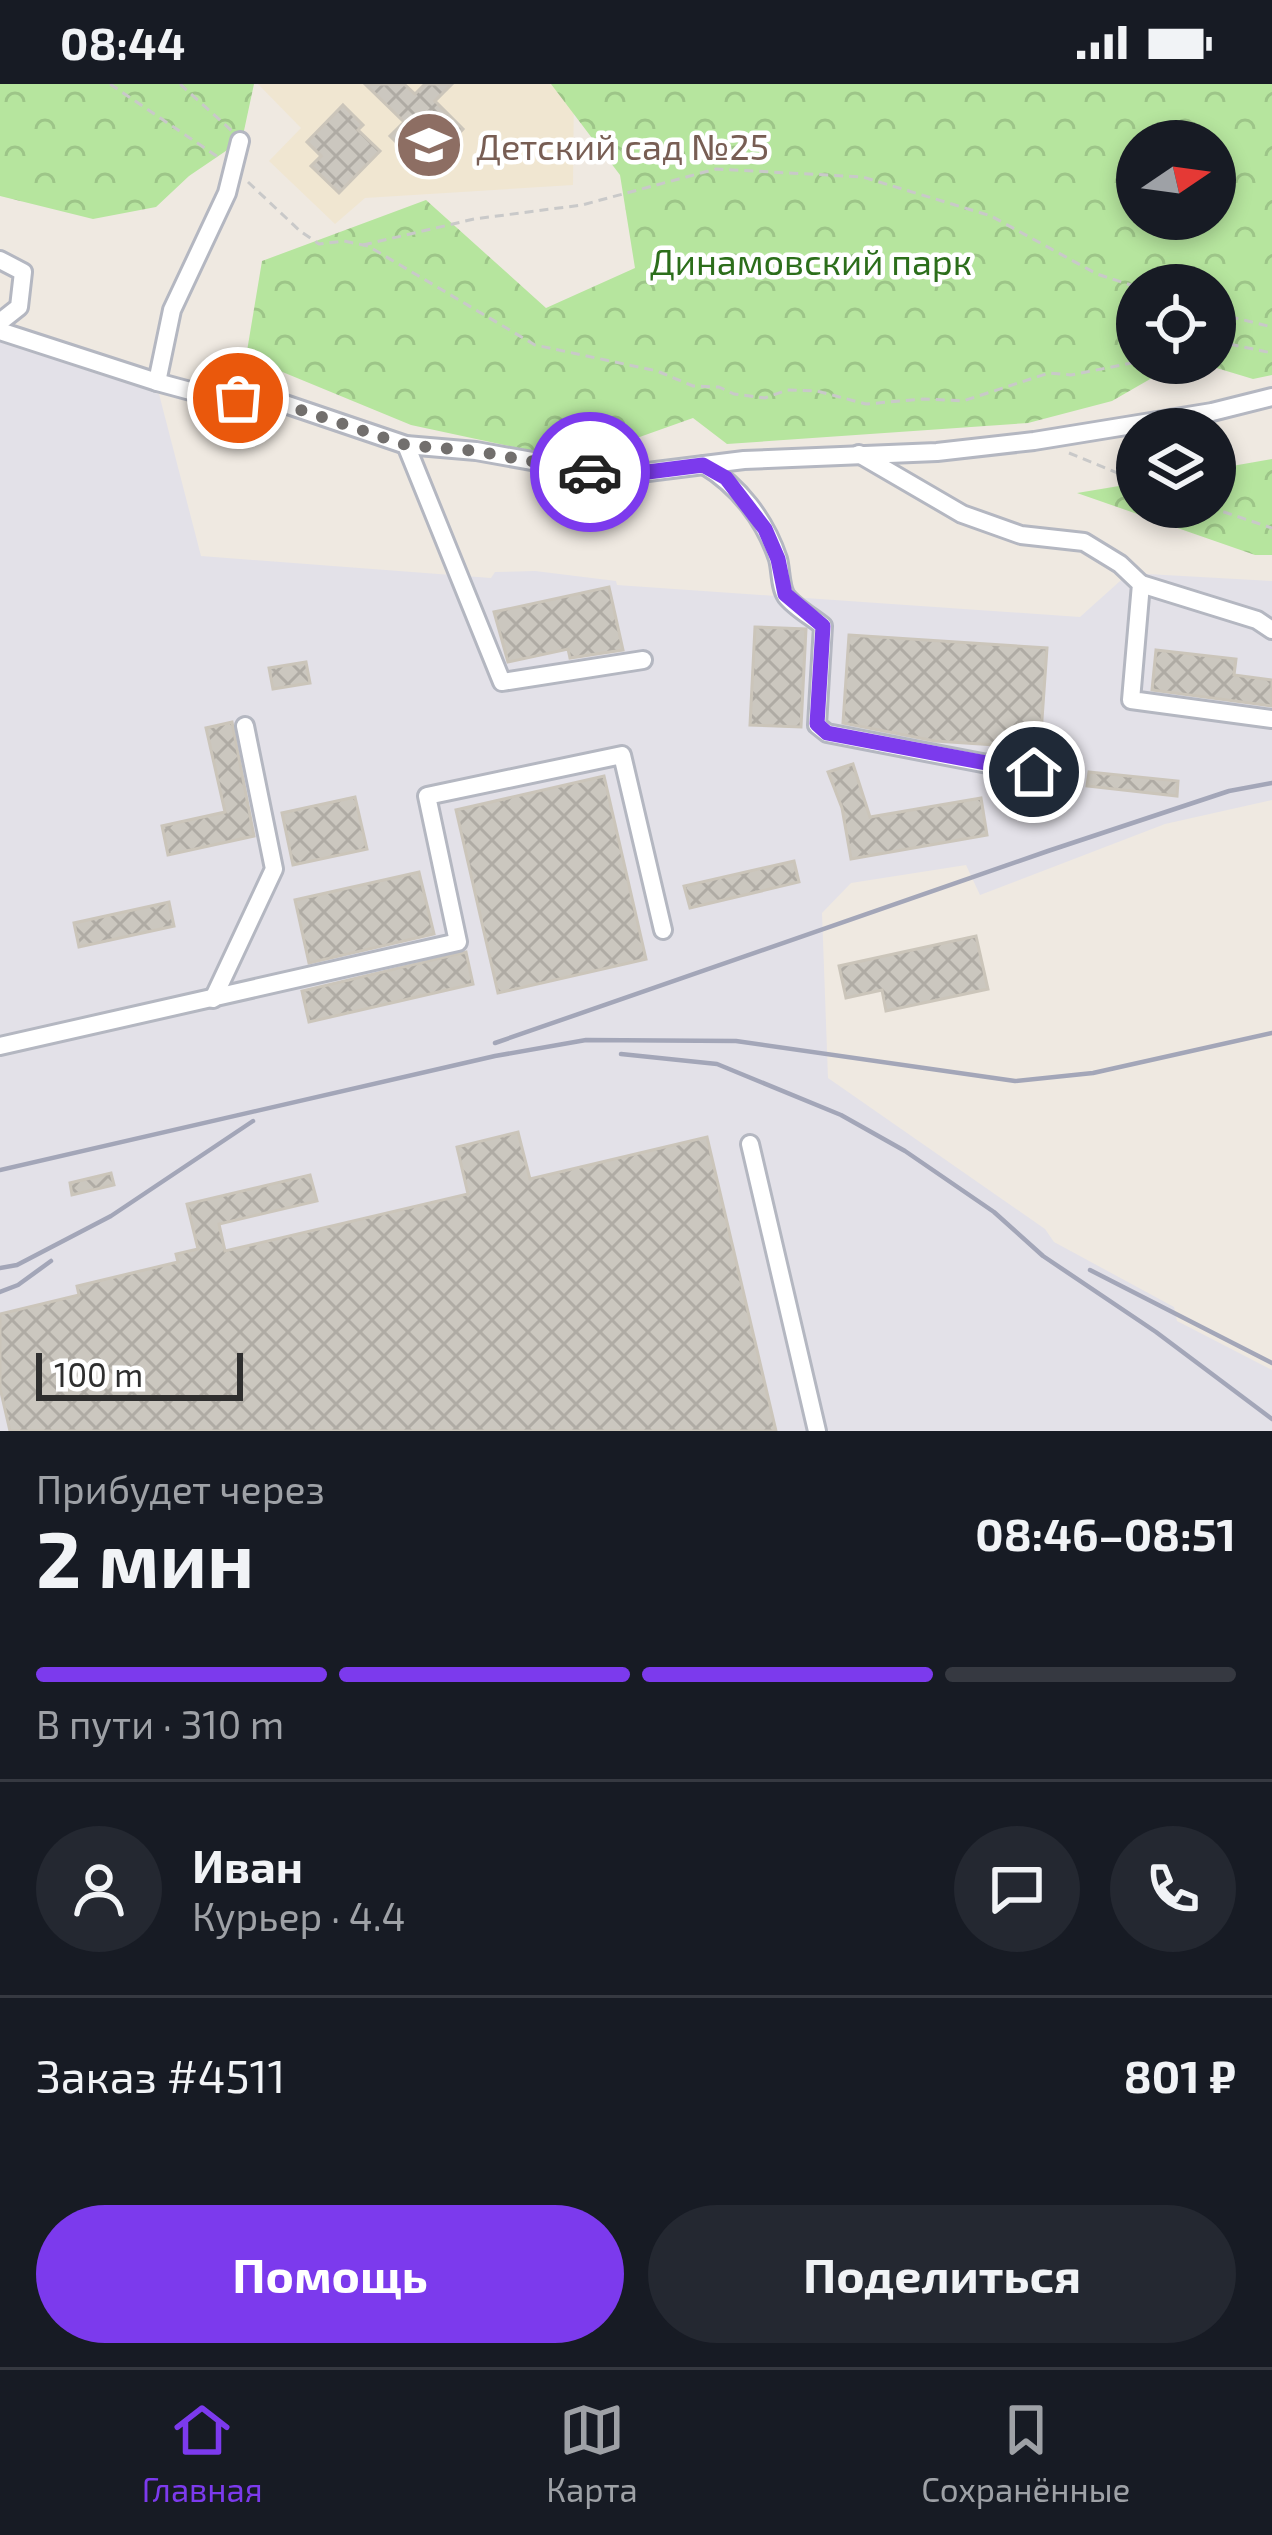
<!DOCTYPE html>
<html lang="ru">
<head>
<meta charset="utf-8">
<style>
  :root { --surface:#171b24; --page:#242831; --text:#f1f3f6; --muted:#9ea1a6; --line:#363941; --accent:#7c3aed }
  body { margin:0; font-family:"Exo 2",sans-serif; background:var(--page); color:var(--text); height:100vh; display:flex; flex-direction:column; font-size:45px; white-space:nowrap }
  * { box-sizing:border-box; margin:0 }
  p { font-size:39px; color:var(--muted) }
  .icon { flex:none; width:66px; height:66px; fill:none; stroke:currentColor; stroke-width:2; stroke-linecap:round; stroke-linejoin:round }
  .map { position:relative; height:1347px; overflow:hidden }
  .details { display:flex; flex-direction:column; background:var(--surface); flex:1 }
  .details>* { flex:none }
  .needle { width:78px; rotate:77deg }
  .controls { position:absolute; left:1116px; top:36px; display:grid; gap:24px }
  .controls a { display:grid; place-items:center; width:120px; height:120px; border-radius:50%; background:var(--surface); box-shadow:0 6px 18px #0003; font-size:60px }
  .scale { position:absolute; left:36px; bottom:30px; width:207px; box-sizing:border-box; padding-left:12px; border:6px solid #2e2e2e; border-top:0; font-size:33px; line-height:42px; white-space:nowrap; color:#2e2e2e; -webkit-text-stroke:9px #fff; paint-order:stroke }
  .pin { position:absolute; display:grid; place-items:center; width:102px; height:102px; color:#fff; margin:-51px; border:6px solid #fff; border-radius:50%; box-shadow:0 3px 12px #0007 }
  .courier { position:absolute; display:grid; place-items:center; width:120px; height:120px; margin:-60px; border:9px solid #7c3aed; border-radius:50%; background:#fff; color:#222; box-shadow:0 3px 15px #0007 }
  .head em { font-style:normal; font-weight:700 }
  .head div { display:flex; flex-direction:column-reverse }
  .head { display:flex; align-items:center; justify-content:space-between; height:204px; padding:0 36px }
  h1 { font-size:78px; font-weight:700; line-height:90px }
  .bar { display:grid; grid-template-columns:repeat(4,1fr); gap:18px 12px; align-content:center; height:144px; padding:0 36px }
  .bar i { height:15px; border-radius:9px; background:var(--line) }
  .bar .active { background:var(--accent) }
  .bar p { grid-column:span 4 }
  .line { display:flex; align-items:center; gap:30px; padding:0 36px; border-top:3px solid var(--line) }
  .line div { flex:1 }
  .round { display:grid; place-items:center; flex:none; width:126px; height:126px; border-radius:63px; background:var(--page) }
  .primary-button { display:flex; gap:24px; margin-top:auto; padding:24px 36px }
  .primary-button a { flex:1; height:138px; border-radius:72px; background:var(--accent); color:#fff; font-size:48px; font-weight:700; line-height:138px; text-align:center }
  .primary-button a+a { background:var(--page); color:var(--text) }
  .status { display:flex; justify-content:space-between; align-items:center; height:84px; padding:0 60px; background:var(--surface); direction:ltr }
  .status svg { height:33px; fill:currentColor }
  .menu { display:flex; justify-content:space-around; align-items:center; height:168px; border-top:3px solid var(--line); background:var(--surface); font-size:33px; color:var(--muted) }
  .menu a { display:grid; justify-items:center; gap:6px }
  .menu .active { color:var(--accent) }
  .map>svg:first-child { display:block }
</style>
</head>
<body>
<div class="status"><b>08:44</b><svg viewBox="0 0 49 12"><path d="M0 12V9h3v3zM5 12V6h3v6zM10 12V3h3v9zM15 12V0h3v12zM26 1h20v11H26zM47 4h2v5h-2z"/></svg></div>
<div class="map">
<svg width="1272" height="1347" viewBox="0 0 1272 1347">
  <defs>
    <pattern id="forest-crowns" width="20" height="18" patternUnits="userSpaceOnUse" patternTransform="scale(3)"><rect width="20" height="18" fill="#b6e59e"/><path d="M2 6a3 3 0 1 1 6 0M12 15a3 3 0 1 1 6 0" fill="none" stroke="#9dc588"/></pattern>
    <pattern id="building-cross-hatch" width="8" height="8" patternUnits="userSpaceOnUse" patternTransform="scale(3)"><rect width="8" height="8" fill="#cbc7bf"/><path d="M0 0l8 8M0 8l8-8" fill="none" stroke="#afaba4"/></pattern>
  </defs>
  <rect width="100%" height="100%" fill="#efe9e1"/>
  <!-- industrial -->
  <path fill="#e3e1e8" d="M0 258 159 310 201 472 491 494 495 488 535 487 616 497 617 501 1080 533 1129 489 1272 497V716L1165 740 980 811 966 781 851 799 822 829 828 994 1045 1145 1054 1158 1174 1223 1177 1237 1272 1286V1347H0Z"/>
  <!-- education -->
  <path fill="#f0e6d1" d="M258 0H574L573 101 365 114 335 140 269 77 301 44Z"/>
  <!-- forest -->
  <g fill="url(#forest-crowns)" fill-rule="evenodd">
    <path d="M0 0H254L242 56 189 92 156 123 93 135 0 112Z"/>
    <path d="M551 0H1272V291L1253 295 1200 279H1215V201H1137V279H1178L1112 317 1028 339 727 360 693 334 575 376 411 341 246 273 262 177 426 116 546 224 635 184 620 91ZM1215 57V135H1137V57Z"/>
    <path d="M1272 375V471H1255L1077 409 1137 399V423H1215V385Z"/>
  </g>
  <!-- building -->
  <g fill="url(#building-cross-hatch)" stroke="#cbc5ba" stroke-width="3">
    <path d="M365 0H404L415 10 425 0H452L435 17 463 45 450 59 431 41 405 67 390 52 404 38Z"/>
    <path d="M343 21 363 41 358 46 380 67 339 109 311 82 321 72 307 58Z"/>
    <path d="M609 503 623 566 570 574 568 565 508 578 494 528Z"/>
    <path d="M755 543 806 545 801 643 750 641Z"/>
    <path d="M849 551 1047 564 1040 664 935 657 843 639Z"/>
    <path d="M1156 566 1236 575 1234 591 1272 596V622L1152 606Z"/>
    <path d="M306 578 310 599 273 605 269 584Z"/>
    <path d="M232 638 254 752 168 771 162 742 225 728 206 644Z"/>
    <path d="M853 680 870 733 981 714 987 751 851 775 842 724 828 688Z"/>
    <path d="M1089 688 1178 697 1177 712 1087 702Z"/>
    <path d="M604 692 646 875 498 909 456 726Z"/>
    <path d="M355 713 367 765 293 781 282 729Z"/>
    <path d="M794 777 799 798 690 824 684 802Z"/>
    <path d="M419 788 434 850 309 879 295 816Z"/>
    <path d="M169 818 174 842 79 863 74 839Z"/>
    <path d="M976 852 988 905 886 927 882 906 846 914 839 882Z"/>
    <path d="M466 868 473 900 309 938 302 907Z"/>
    <path d="M518 1048 530 1095 707 1053 776 1347H10L0 1304V1230L79 1211 77 1202 178 1178 176 1170 198 1165 187 1120 310 1091 317 1117 219 1140 225 1167 468 1110 457 1063Z"/>
    <path d="M111 1089 114 1101 72 1111 70 1099Z"/>
  </g>
  <g fill="none" stroke-linecap="round" stroke-linejoin="round">
    <!-- minor casing -->
    <g stroke="#b4b7c1" stroke-width="22">
      <g id="minor">
        <path d="M0 176 23 188 19 223 0 238"/>
        <path d="M0 247 157 298 194 308 282 319 406 361 476 367 616 392 744 376 937 368 1034 357 1212 328 1272 313"/>
        <path d="M157 298 172 226 227 109 240 57"/>
        <path d="M406 361 502 598 643 576"/>
        <path d="M859 370 962 430 1021 451 1084 458 1120 480 1141 500 1131 616 1272 635"/>
        <path d="M704 381C739 402 765 436 778 475 781 486 780 503 786 512 794 523 812 533 823 542L817 641 827 649 1034 689"/>
        <path d="M1141 500 1257 536 1272 546"/>
        <path d="M213 915 274 785 245 642"/>
        <path d="M0 962 458 858 427 712 622 671 663 846"/>
        <path d="M750 1060 817 1347"/>
      </g>
    </g>
    <!-- path -->
    <g stroke="#c9c9c9" stroke-width="3" stroke-dasharray="9 6" stroke-linecap="butt">
      <path d="M110 0 218 73"/>
      <path d="M180 0 232 47"/>
      <path d="M248 98 300 147 319 160 344 157 368 162 535 261 657 287 693 302 719 303 734 310 765 314 787 306 817 307 866 320 924 315 963 317 1049 289 1071 291 1137 278"/>
      <path d="M363 161 474 135 582 121 716 85 863 93 991 132 1097 190 1137 203"/>
      <path d="M1215 229 1272 243"/>
      <path d="M1215 257 1272 269"/>
      <path d="M1069 369 1137 397"/>
      <path d="M1209 423 1272 444"/>
    </g>
    <!-- minor -->
    <use href="#minor" stroke="#fff" stroke-width="16"/>
    <!-- rail -->
    <g stroke="#a3a6b8" stroke-width="4.5">
      <path d="M495 959 1048 767 1229 707 1272 699"/>
      <path d="M621 970 717 980 841 1031 905 1067 994 1128 1043 1172 1156 1248 1272 1335"/>
      <path d="M0 1086 495 972 586 956 736 957 1015 997 1093 989 1272 949"/>
      <path d="M0 1184 17 1181 111 1132 253 1037"/>
      <path d="M1090 1186 1272 1279"/>
      <path d="M0 1208 18 1201 51 1177"/>
    </g>
  </g>
  <g fill="none" stroke-linecap="round" stroke-linejoin="round">
    <!-- done -->
    <path stroke="#726f6d" stroke-width="12" stroke-dasharray="0 21.6" d="M238 314 283 320 406 361 476 367 590 388"/>
    <!-- route -->
    <path stroke="#7c3aed" stroke-width="15" d="M590 388 616 392 703 381 726 394 765 445 778 475 785 510 823 542 817 640 827 649 1034 688"/>
  </g>
  <!-- icons -->
  <defs>
    <g id="school-disc" transform="scale(3.45)"><circle r="9.5" fill="#8d6e63" stroke="#fff"/><path d="M0-5L7-2L0 1L-7-2ZM-4 1L0 2.5L4 1V4Q0 6-4 4Z" fill="#fff"/></g>
  </defs>
  <g fill-rule="evenodd">
    <use href="#school-disc" x="429" y="61"/>
  </g>
  <g text-anchor="middle" dominant-baseline="central" stroke-width="9" stroke-linejoin="round" paint-order="stroke">
    <!-- education labels -->
    <g font-size="36" fill="#785e54" stroke="#fff" text-anchor="start">
      <text x="476" y="61">Детский сад №25</text>
    </g>
    <!-- park labels -->
    <g font-size="36" fill="#2c6e1b" stroke="#fff">
      <text x="811" y="176">Динамовский парк</text>
    </g>
  </g>
</svg>
<div class="controls">
<a><svg class="needle" viewBox="-14 -14 28 28"><path d="M0-13l5 13h-10z" fill="#e53935"/><path d="M0 13l5-13h-10z" fill="#9ea1a6"/></svg></a>
<a><svg class="icon" aria-label="locate" viewBox="0 0 24 24"><circle cx="12" cy="12" r="6"/><path d="M12 2v4M12 18v4M2 12h4M18 12h4"/></svg></a>
<a><svg class="icon" aria-label="layers" viewBox="0 0 24 24"><path d="M12 4l9 5-9 5-9-5zM3 14l9 5 9-5"/></svg></a>
</div>
<div class="scale">100 m</div>
<div class="pin" style="left:238px;top:314px;background:#ea580c"><svg class="icon" aria-label="bag" viewBox="0 0 24 24"><path d="M5 8h14l-1 12H6zM9 8a3 3 0 0 1 6 0"/></svg></div>
<div class="pin" style="left:1034px;top:688px;background:#1f2937"><svg class="icon" aria-label="home" viewBox="0 0 24 24"><path d="M3 11l9-7 9 7M6 9v11h12V9"/></svg></div>
<div class="courier" style="left:590px;top:388px"><svg class="icon" aria-label="car" viewBox="0 0 24 24"><path d="M5 17H2v-5l4-1 3-4h7l3 4 3 1v5h-3M9 17h6M6 11h13"/><circle cx="7" cy="17" r="2"/><circle cx="17" cy="17" r="2"/></svg></div>
</div>
<section class="details">
<div class="head"><div><h1>2 мин</h1><p>Прибудет через</p></div><em>08:46–08:51</em></div>
<div class="bar"><i class="active"></i><i class="active"></i><i class="active"></i><i></i><p>В пути · 310 m</p></div>
<div class="line" style="height:216px"><a class="round"><svg class="icon" aria-label="person" viewBox="0 0 24 24"><circle cx="12" cy="8" r="4"/><path d="M4 21q1-7 8-7t8 7"/></svg></a><div><b>Иван</b><p>Курьер · 4.4</p></div><a class="round"><svg class="icon" aria-label="chat" viewBox="0 0 24 24"><path d="M4 5h16v11H9l-5 4z"/></svg></a><a class="round"><svg class="icon" aria-label="phone" viewBox="0 0 24 24"><path d="M5 4h4l2 5-3 2q2 4 5 5l2-3 5 2v4C11 20 4 13 5 4z"/></svg></a></div>
<div class="line" style="height:156px"><div>Заказ #4511</div><b>801 ₽</b></div>
<div class="primary-button"><a>Помощь</a><a>Поделиться</a></div>
</section>
<nav class="menu">
<a class="active"><svg class="icon" aria-label="home" viewBox="0 0 24 24"><path d="M3 11l9-7 9 7M6 9v11h12V9"/></svg>Главная</a>
<a><svg class="icon" aria-label="map" viewBox="0 0 24 24"><path d="M3 6l6-2 6 2 6-2v14l-6 2-6-2-6 2zM9 4v14M15 6v14"/></svg>Карта</a>
<a><svg class="icon" aria-label="saved" viewBox="0 0 24 24"><path d="M7 4h10v16l-5-4-5 4z"/></svg>Сохранённые</a>
</nav>
</body>
</html>
